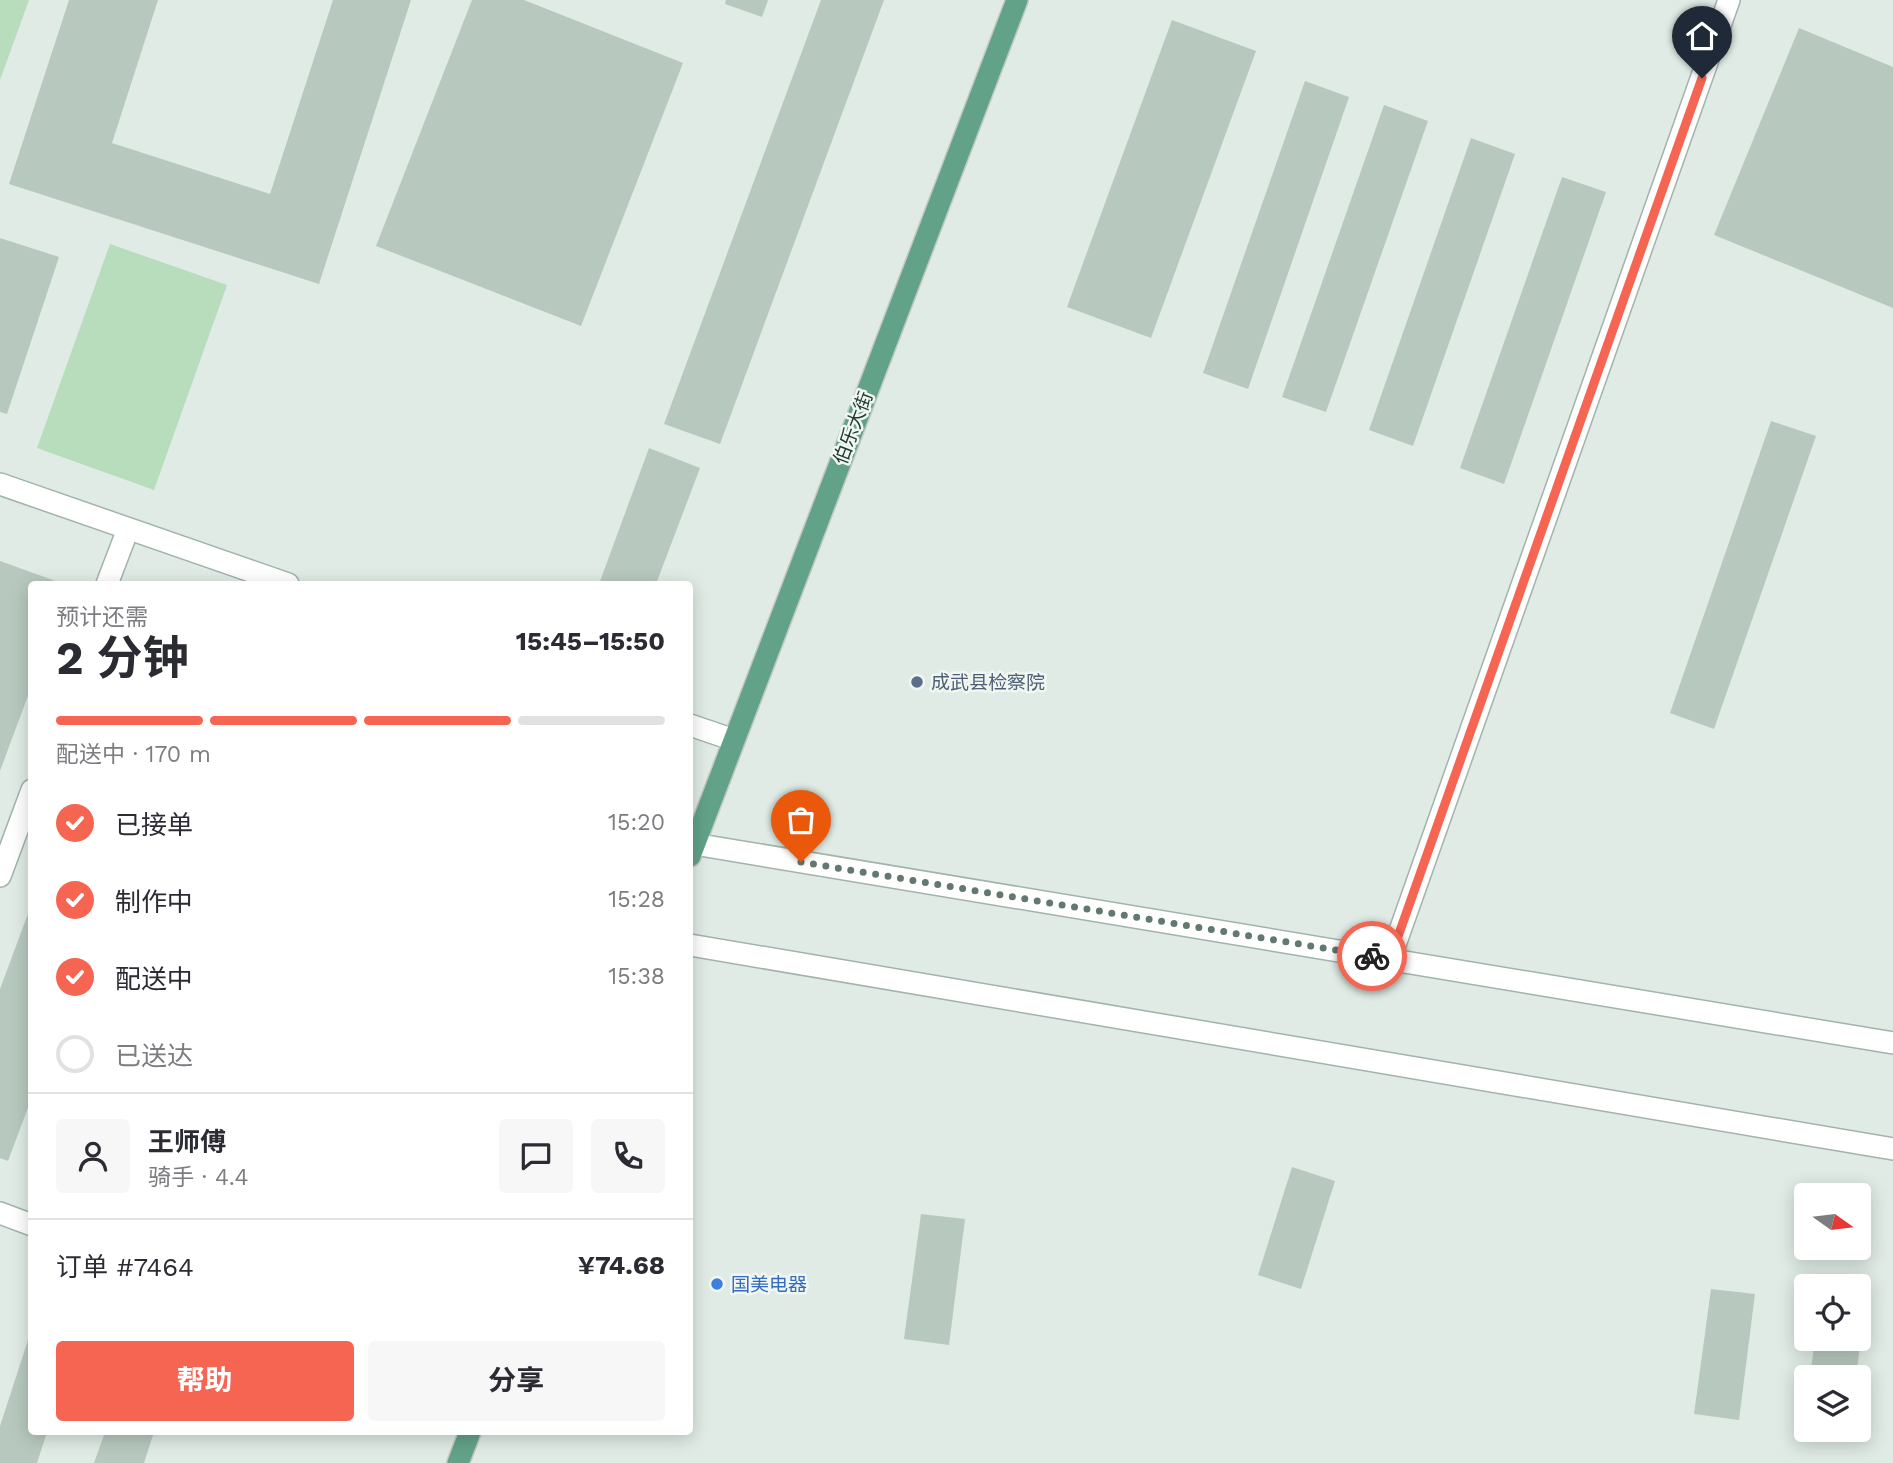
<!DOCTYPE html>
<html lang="zh">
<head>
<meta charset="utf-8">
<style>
  :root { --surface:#fff; --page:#f7f7f7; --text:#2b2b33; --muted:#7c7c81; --line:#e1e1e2; --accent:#f66452 }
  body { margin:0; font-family:"Work Sans","Noto Sans SC",sans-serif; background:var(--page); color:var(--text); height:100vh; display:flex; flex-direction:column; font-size:26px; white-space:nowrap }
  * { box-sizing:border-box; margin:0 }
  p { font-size:23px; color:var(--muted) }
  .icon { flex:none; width:38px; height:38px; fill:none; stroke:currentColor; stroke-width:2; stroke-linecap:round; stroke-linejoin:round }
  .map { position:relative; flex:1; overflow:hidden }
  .details { position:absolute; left:28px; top:581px; width:665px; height:854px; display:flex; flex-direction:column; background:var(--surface); border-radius:7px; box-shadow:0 4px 18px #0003 }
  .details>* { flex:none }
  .needle { width:46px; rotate:104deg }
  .tools { position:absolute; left:1794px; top:1183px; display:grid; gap:14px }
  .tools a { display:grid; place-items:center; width:77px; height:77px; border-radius:7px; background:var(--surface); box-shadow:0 4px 18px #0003; font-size:35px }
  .pin { position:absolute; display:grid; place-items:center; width:60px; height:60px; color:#fff; margin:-72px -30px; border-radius:50% 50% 50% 0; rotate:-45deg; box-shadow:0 0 7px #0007 }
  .pin .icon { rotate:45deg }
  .courier { position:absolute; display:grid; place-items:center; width:70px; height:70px; margin:-35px; border:5px solid #f66452; border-radius:50%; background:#fff; color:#222; box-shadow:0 2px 9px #0007 }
  .headline em { font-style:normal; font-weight:700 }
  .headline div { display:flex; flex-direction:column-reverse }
  .headline { display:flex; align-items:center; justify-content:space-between; height:119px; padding:0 28px }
  h1 { font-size:46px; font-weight:700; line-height:52px }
  .bar { display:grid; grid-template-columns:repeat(4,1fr); gap:10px 7px; align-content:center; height:84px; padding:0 28px }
  .bar i { height:9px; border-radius:5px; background:var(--line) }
  .bar .on { background:var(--accent) }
  .bar p { grid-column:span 4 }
  .line { display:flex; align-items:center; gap:18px; padding:0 28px; border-top:2px solid var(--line) }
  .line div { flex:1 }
  .round { display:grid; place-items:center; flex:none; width:74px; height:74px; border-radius:7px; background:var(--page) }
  ol { padding:0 28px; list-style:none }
  li { display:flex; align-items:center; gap:21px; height:77px }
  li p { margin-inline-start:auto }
  li .icon { padding:7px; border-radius:50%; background:var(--accent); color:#fff; stroke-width:4 }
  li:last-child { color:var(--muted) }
  li i { width:38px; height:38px; border:4px solid var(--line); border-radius:50% }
  .action { display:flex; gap:14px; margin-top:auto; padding:14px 28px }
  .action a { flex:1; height:80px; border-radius:7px; background:var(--accent); color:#fff; font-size:28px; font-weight:700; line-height:80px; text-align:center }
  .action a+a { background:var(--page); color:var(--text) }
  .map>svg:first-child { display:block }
</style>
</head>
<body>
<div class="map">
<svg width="1893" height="1463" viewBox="0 0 1893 1463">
  <rect width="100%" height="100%" fill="#dfebe4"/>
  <!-- green -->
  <g fill="#b7ddbc">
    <path d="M0 0H29L0 80Z"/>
    <path d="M110 244 227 285 154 490 37 448Z"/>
  </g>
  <!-- building -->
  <g fill="#b7c9bf">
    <path d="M69 0H158L112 143 270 194 333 0H411L319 284 9 184Z"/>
    <path d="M472 0H524L683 63 581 326 376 246Z"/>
    <path d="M726 0H768L762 17 725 4Z"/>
    <path d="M821 0H884L720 444 664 424Z"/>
    <path d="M1172 20 1256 51 1151 338 1067 307Z"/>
    <path d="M1799 28 1893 67V308L1714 235Z"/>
    <path d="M1305 81 1349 97 1248 389 1203 373Z"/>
    <path d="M1384 105 1428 121 1326 412 1282 397Z"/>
    <path d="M1471 138 1515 154 1413 446 1369 430Z"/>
    <path d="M1562 177 1606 192 1504 484 1460 468Z"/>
    <path d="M0 238 59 257 7 414 0 412Z"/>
    <path d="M1771 421 1816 436 1714 729 1670 713Z"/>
    <path d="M649 448 700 468 656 584H599Z"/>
    <path d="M0 561 64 584H32V685L0 771Z"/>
    <path d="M32 903V1097L8 1161 0 1158V989Z"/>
    <path d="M1292 1167 1335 1181 1301 1289 1258 1275Z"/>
    <path d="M921 1214 965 1219 949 1345 904 1339Z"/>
    <path d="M1711 1289 1755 1294 1739 1420 1694 1414Z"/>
    <path d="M1858 1313 1864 1314 1856 1377H1810L1815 1339H1858Z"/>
    <path d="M31 1331 32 1432H47L37 1463H0V1426Z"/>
    <path d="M1804 1423 1806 1430H1849L1848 1439 1803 1434Z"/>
    <path d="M105 1432H154L144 1463H94Z"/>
  </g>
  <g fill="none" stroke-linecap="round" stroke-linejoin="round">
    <!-- minor casing -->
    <g stroke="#a2b3aa" stroke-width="24">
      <g id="minor">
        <path d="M0 484 288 584"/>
        <path d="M107 584 128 529"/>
        <path d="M690 725 734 740"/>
        <path d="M694 844 1893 1043"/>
        <path d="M0 876 32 790"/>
        <path d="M690 945 1893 1149"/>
        <path d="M1390 959 1729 0"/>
        <path d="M0 1213 32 1225"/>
      </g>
    </g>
    <!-- major casing -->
    <g stroke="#c1c8c5" stroke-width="24">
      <g id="major">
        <path d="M690 856 1017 0"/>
        <path d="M458 1463 470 1432"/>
      </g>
    </g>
    <!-- minor -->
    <use href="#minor" stroke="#fff" stroke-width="21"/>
    <!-- major -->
    <use href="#major" stroke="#62a289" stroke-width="21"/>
  </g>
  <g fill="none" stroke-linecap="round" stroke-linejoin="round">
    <!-- done -->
    <path stroke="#63796f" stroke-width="7" stroke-dasharray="0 12.6" d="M801 862 1372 956"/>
    <!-- route -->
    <path stroke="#f66452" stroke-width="9" d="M1372 956 1390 959 1702 78"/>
  </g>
  <!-- markers -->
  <circle fill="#5c6f8a" stroke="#f0f7f2" stroke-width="2.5" cx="917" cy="682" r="7"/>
  <circle fill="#3f7fe0" stroke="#f0f7f2" stroke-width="2.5" cx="717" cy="1284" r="7"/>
  <g text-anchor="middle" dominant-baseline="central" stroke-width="5" stroke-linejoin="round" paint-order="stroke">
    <!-- street labels -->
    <g font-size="19" fill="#203b30" stroke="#f0f7f2">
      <text transform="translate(853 428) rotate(-69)">伯乐大街</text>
    </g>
    <!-- service labels -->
    <g font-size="19" fill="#4e5e75" stroke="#f0f7f2" text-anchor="start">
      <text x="931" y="682">成武县检察院</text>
    </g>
    <!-- shop labels -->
    <g font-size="19" fill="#366cbe" stroke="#f0f7f2" text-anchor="start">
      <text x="731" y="1284">国美电器</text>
    </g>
  </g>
</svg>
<div class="tools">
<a><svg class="needle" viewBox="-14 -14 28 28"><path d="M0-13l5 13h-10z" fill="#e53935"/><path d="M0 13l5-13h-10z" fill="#7c7c81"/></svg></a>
<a><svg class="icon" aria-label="locate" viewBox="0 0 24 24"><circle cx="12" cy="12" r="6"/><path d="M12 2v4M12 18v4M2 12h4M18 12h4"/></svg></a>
<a><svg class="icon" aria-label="layers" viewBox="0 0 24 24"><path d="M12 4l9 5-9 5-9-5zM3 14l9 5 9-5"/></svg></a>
</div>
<div class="pin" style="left:801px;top:862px;background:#ea580c"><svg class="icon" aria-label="bag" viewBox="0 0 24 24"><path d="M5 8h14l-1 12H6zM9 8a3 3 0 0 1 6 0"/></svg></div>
<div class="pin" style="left:1702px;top:78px;background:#1f2937"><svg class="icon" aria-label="home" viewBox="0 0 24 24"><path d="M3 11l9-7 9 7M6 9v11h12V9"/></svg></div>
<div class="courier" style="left:1372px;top:956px"><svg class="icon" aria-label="bike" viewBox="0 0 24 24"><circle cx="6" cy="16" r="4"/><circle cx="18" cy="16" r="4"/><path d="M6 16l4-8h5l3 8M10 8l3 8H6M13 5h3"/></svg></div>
<section class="details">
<div class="headline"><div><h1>2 分钟</h1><p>预计还需</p></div><em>15:45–15:50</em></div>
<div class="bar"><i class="on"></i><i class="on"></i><i class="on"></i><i></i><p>配送中 · 170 m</p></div>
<ol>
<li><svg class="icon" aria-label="check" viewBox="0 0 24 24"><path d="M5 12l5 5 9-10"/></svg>已接单<p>15:20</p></li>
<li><svg class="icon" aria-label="check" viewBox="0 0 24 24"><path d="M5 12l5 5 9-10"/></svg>制作中<p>15:28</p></li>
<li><svg class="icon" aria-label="check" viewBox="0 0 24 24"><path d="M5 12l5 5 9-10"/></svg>配送中<p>15:38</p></li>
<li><i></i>已送达</li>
</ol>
<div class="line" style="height:126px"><a class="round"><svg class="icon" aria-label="person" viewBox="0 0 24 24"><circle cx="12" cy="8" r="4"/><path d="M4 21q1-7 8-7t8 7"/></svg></a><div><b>王师傅</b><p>骑手 · 4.4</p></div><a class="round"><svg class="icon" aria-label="chat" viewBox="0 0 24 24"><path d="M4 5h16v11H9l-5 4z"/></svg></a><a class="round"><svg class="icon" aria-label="phone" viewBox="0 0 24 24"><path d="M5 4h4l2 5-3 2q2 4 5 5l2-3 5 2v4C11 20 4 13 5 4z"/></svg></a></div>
<div class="line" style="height:91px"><div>订单 #7464</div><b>¥74.68</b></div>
<div class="action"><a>帮助</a><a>分享</a></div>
</section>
</div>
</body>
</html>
